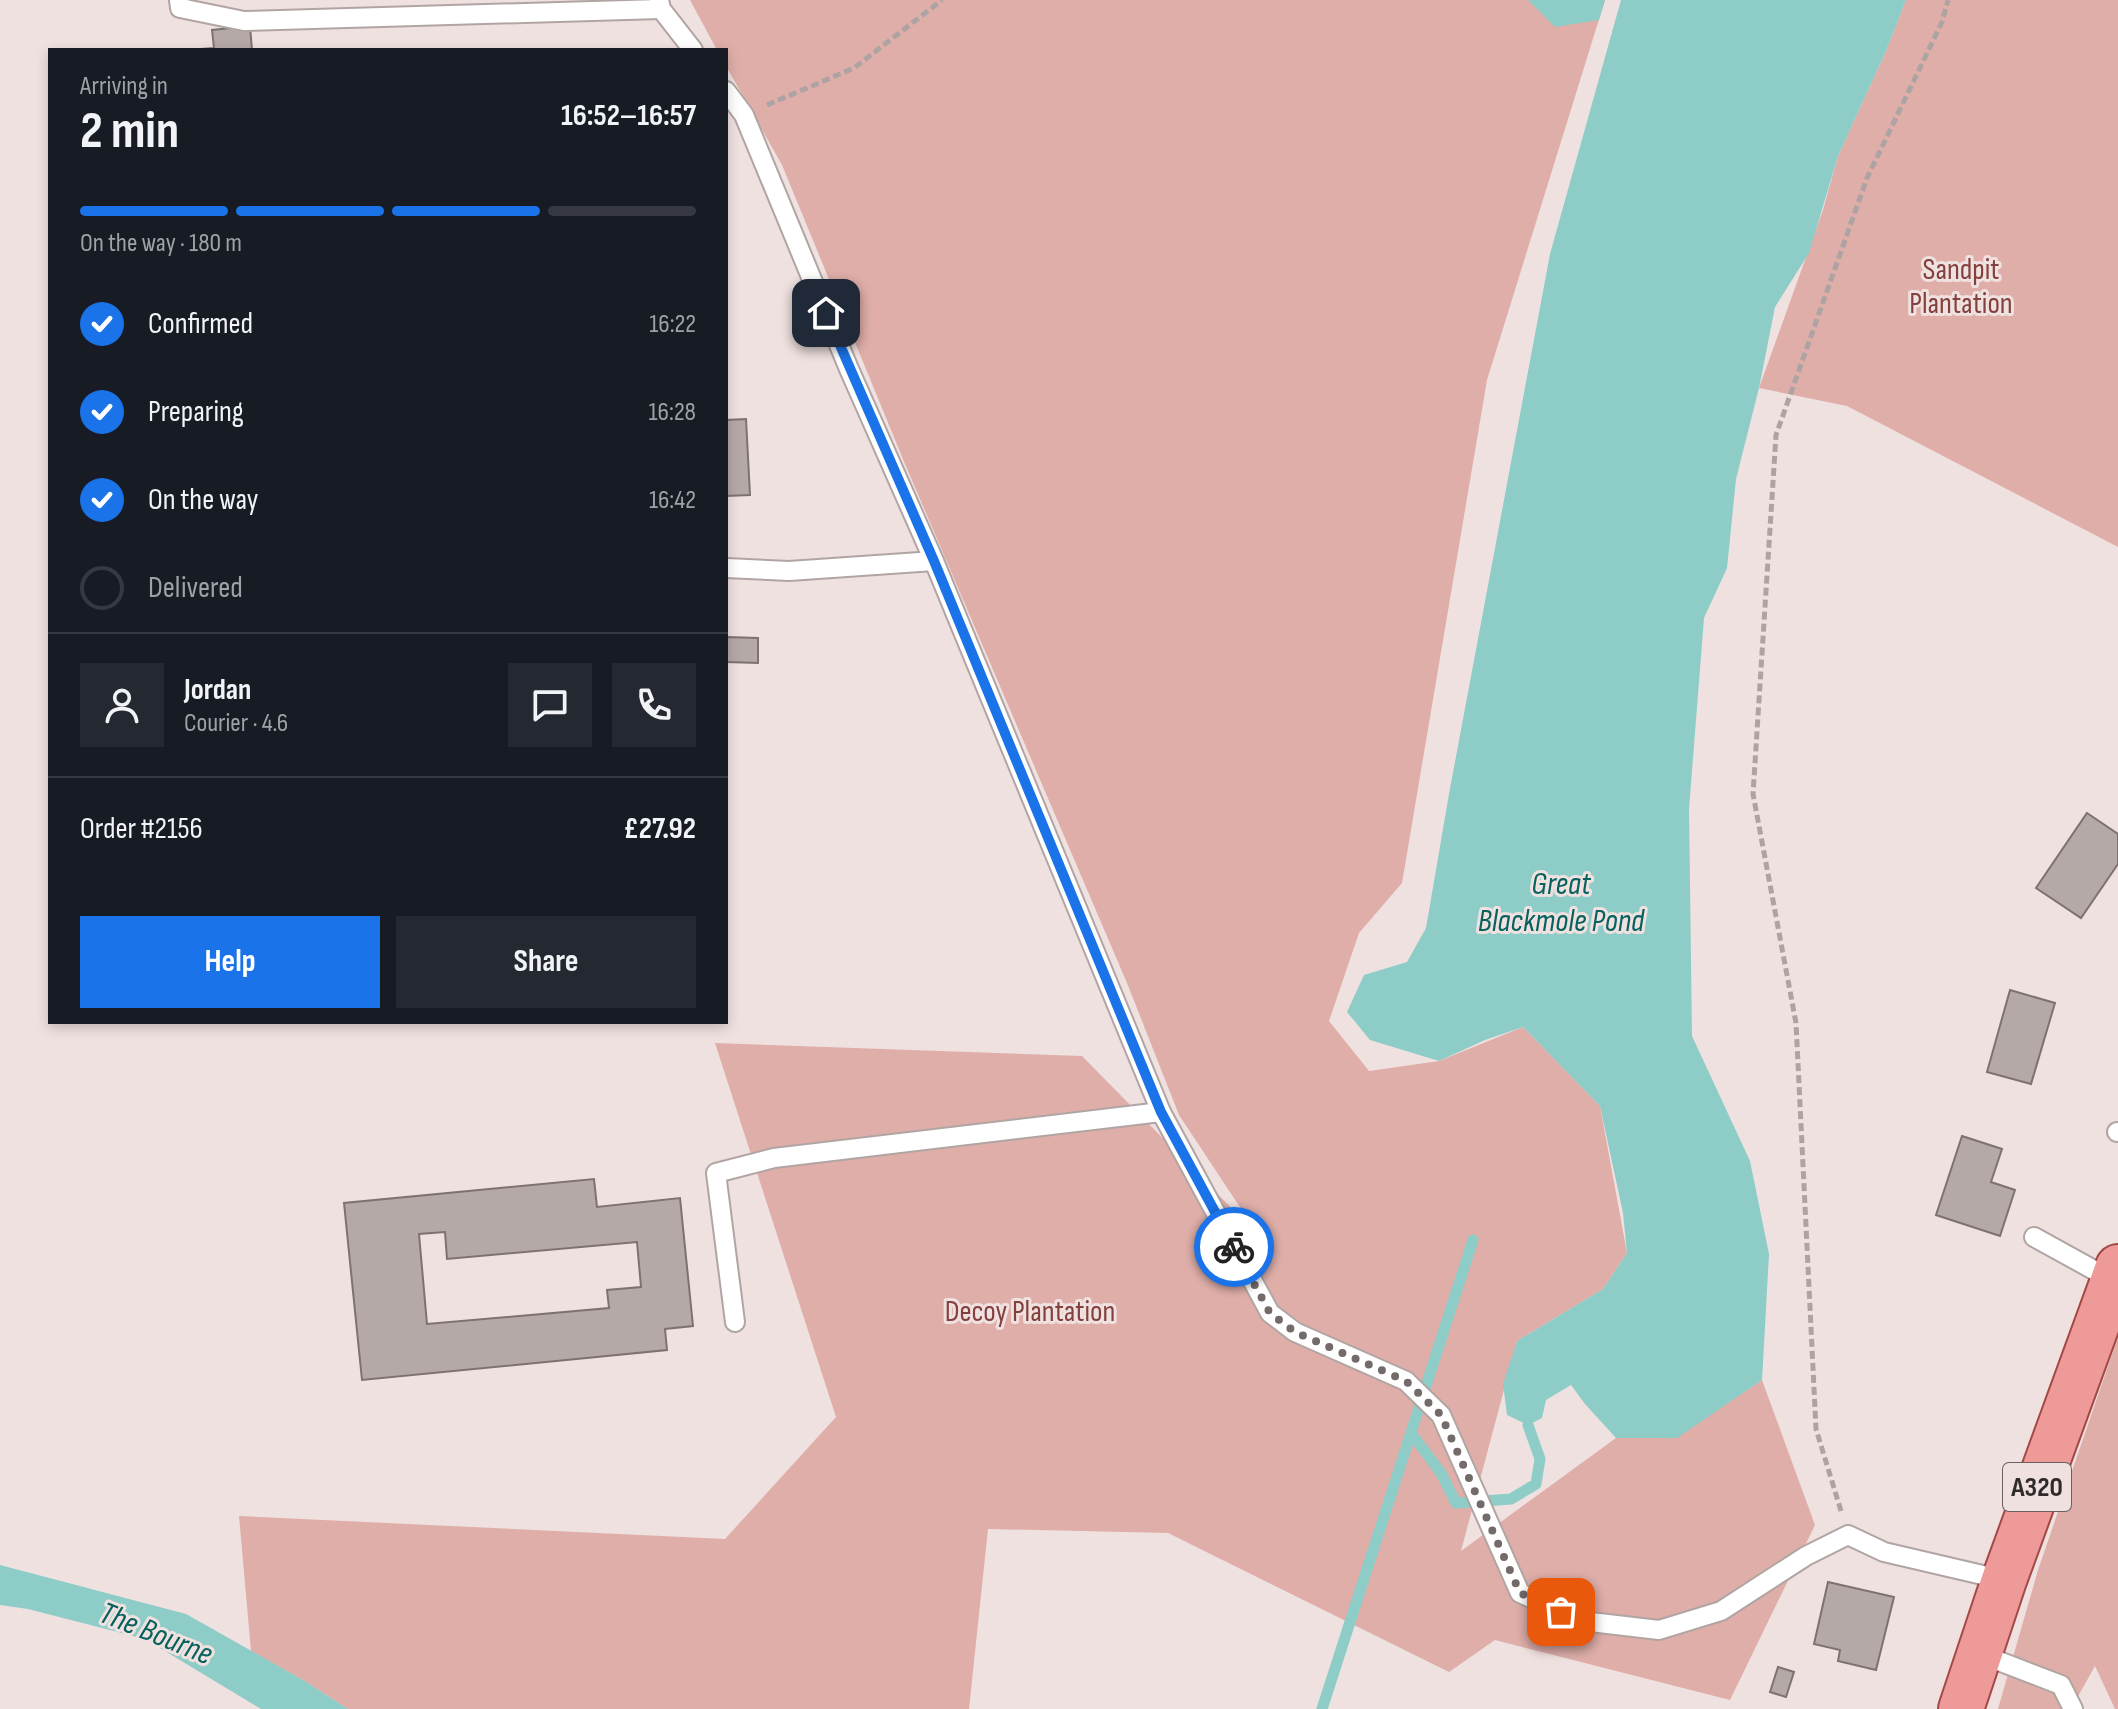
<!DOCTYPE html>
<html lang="en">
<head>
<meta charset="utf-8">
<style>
  :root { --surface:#171b24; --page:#242831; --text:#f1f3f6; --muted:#9ea1a6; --line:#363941; --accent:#1a73e8 }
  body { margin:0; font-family:"Sofia Sans Condensed",sans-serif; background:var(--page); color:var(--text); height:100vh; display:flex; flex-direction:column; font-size:30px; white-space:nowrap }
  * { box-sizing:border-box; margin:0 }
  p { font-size:26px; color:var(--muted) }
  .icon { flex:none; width:44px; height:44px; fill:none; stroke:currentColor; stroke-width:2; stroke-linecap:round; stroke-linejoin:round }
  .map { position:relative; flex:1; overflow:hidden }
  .panel { position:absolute; left:48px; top:48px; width:680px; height:976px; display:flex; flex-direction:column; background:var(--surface); border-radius:0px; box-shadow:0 4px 12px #0003 }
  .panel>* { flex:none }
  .pin { position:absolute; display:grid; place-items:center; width:68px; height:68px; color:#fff; margin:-34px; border-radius:16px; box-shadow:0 4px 12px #0006 }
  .courier { position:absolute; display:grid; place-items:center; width:80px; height:80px; margin:-40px; border:6px solid #1a73e8; border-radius:50%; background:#fff; color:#222; box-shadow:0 2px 10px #0007 }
  .overview em { font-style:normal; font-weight:700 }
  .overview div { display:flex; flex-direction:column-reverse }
  .overview { display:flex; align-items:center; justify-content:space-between; height:136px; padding:0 32px }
  h1 { font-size:52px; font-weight:700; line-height:60px }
  .bar { display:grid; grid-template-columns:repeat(4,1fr); gap:12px 8px; align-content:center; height:96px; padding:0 32px }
  .bar i { height:10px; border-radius:6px; background:var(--line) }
  .bar .selected { background:var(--accent) }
  .bar p { grid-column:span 4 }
  .line { display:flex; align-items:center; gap:20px; padding:0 32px; border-top:2px solid var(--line) }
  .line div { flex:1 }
  .round { display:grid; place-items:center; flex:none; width:84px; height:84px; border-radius:0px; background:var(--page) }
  ol { padding:0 32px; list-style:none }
  li { display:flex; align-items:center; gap:24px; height:88px }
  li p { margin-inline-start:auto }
  li .icon { padding:8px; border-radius:50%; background:var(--accent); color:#fff; stroke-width:4 }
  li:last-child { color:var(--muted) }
  li i { width:44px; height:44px; border:4px solid var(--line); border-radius:50% }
  .button { display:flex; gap:16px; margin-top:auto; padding:16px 32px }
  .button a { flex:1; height:92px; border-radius:0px; background:var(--accent); color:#fff; font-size:32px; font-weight:700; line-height:92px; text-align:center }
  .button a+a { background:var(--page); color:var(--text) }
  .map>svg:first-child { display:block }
</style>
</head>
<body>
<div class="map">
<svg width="2118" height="1709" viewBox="0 0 2118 1709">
  <rect width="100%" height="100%" fill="#efe1e0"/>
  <!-- green -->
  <g fill="#dfaea9">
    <path d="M690 0H1605L1487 380 1402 883 1359 933 1329 1021 1369 1071 1439 1061 1523 1027 1600 1106 1627 1253 1603 1289 1517 1341 1461 1551 1616 1438 1677 1437 1762 1380 1815 1525 1730 1700 1495 1640 1449 1672 1168 1533 988 1529 969 1709H348L303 1680 251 1651 239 1516 725 1539 836 1417 715 1043 1082 1056 1259 1236 1179 1115 1127 983 905 464 782 165 726 66V50H717Z"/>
    <path d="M1906 0H2118V547L1847 406 1759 388 1823 210 1838 156 1886 51Z"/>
    <path d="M2118 1337V1709H2115L2095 1666 2071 1709H1998L2038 1570Z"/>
  </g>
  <!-- water -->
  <g fill="#8dccc7">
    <path d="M1528 0H1605L1599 20 1555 27Z"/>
    <path d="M1621 0H1906L1886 51 1838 156 1809 253 1775 307 1759 388 1736 479 1727 568 1704 618 1689 809 1692 1036 1750 1161 1769 1254 1762 1380 1677 1438H1616L1585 1404 1571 1385 1546 1400 1542 1418 1528 1425 1507 1415 1503 1384 1517 1341 1603 1289 1627 1253 1623 1213 1600 1106 1523 1027 1485 1040 1439 1061 1370 1040 1347 1012 1364 975 1407 962 1426 928 1449 794 1550 254Z"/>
    <path d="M0 1565 186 1614 303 1680 348 1709H261L145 1639 28 1609 0 1605Z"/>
  </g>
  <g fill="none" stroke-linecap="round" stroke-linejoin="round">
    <!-- stream -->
    <g stroke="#8dccc7" stroke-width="11">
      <path d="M1411 1433 1441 1473 1456 1503 1511 1499 1536 1484 1540 1459 1528 1425"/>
      <path d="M1322 1709 1473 1240"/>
    </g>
  </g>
  <!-- building -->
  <g fill="#b5a9a7" stroke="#7e7271" stroke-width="2" fill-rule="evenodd">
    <path d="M250 26 252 50H188L214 48 212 30Z"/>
    <path d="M746 419 750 495 726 496V420Z"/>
    <path d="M726 637 758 638V663L726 662Z"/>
    <path d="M2087 813 2118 834V864L2081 918 2036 888Z"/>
    <path d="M2010 990 2055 1003 2031 1084 1987 1072Z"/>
    <path d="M1962 1136 2002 1149 1991 1182 2015 1190 2000 1236 1936 1215Z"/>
    <path d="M594 1179 597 1207 680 1198 693 1326 665 1329 667 1350 362 1380 344 1203ZM445 1232 447 1259 637 1242 641 1287 607 1290 609 1308 427 1324 419 1234Z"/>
    <path d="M1828 1582 1894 1597 1876 1670 1838 1661 1840 1650 1814 1644Z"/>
    <path d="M1778 1667 1794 1672 1786 1697 1770 1692Z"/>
  </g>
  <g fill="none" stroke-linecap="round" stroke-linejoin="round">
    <!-- service casing -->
    <g stroke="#b1a5a3" stroke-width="22">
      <g id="service">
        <path d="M179 0 180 8 244 21 661 9"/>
        <path d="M659 0 661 9 693 50"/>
        <path d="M726 91 744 115 849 369 934 561 1161 1112 1270 1313 1295 1332 1406 1381 1441 1415 1520 1593 1582 1621 1659 1630 1721 1611 1806 1556 1848 1535 1884 1552 2004 1580"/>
        <path d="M726 568 789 571 934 561"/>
        <path d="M2117 1132H2118"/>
        <path d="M2034 1237 2112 1280"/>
        <path d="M735 1322 716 1173 774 1158 1161 1112"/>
        <path d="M1978 1653 2061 1685 2073 1709"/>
      </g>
    </g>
    <!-- primary casing -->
    <g stroke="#a34845" stroke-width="48">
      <path id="primary" d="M1961 1709 2004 1580 2118 1267"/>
    </g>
    <!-- path -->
    <g stroke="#aea3a3" stroke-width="5" stroke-dasharray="8 4" stroke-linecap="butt">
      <path d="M767 105 854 68 942 0"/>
      <path d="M1841 1511 1816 1429 1796 1023 1753 794 1776 435 1867 178 1942 22 1948 0"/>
    </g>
    <!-- service -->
    <use href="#service" stroke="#fff" stroke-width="18"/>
    <!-- primary -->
    <use href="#primary" stroke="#ed9a98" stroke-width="44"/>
  </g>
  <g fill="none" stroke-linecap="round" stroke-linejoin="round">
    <!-- done -->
    <path stroke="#736b6a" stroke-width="8" stroke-dasharray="0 14.4" d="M1234 1247 1270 1313 1295 1332 1406 1381 1441 1415 1520 1593 1561 1612"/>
    <!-- route -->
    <path stroke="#1a73e8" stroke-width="10" d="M826 313 934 561 1161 1112 1234 1247"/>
  </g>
  <g text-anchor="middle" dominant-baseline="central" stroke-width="6" stroke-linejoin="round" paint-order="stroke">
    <!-- shield labels -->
    <rect fill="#efe1e0" stroke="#696261" stroke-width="2" x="2003" y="1463" width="68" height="48" rx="6"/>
    <g font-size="28" font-weight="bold" fill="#302b2b">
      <text x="2037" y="1487">A320</text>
    </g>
    <!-- park labels -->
    <g font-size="30" fill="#84403c" stroke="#efe1e0">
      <text x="1961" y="270">Sandpit<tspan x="1961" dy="34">Plantation</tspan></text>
      <text x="1030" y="1312">Decoy Plantation</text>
    </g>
    <!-- water labels -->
    <g font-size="32" font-style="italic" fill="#07625e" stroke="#efe1e0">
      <text x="1561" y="884">Great<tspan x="1561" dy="37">Blackmole Pond</tspan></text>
      <text transform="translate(156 1634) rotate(22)">The Bourne</text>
    </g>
  </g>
</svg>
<div class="pin" style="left:1561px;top:1612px;background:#ea580c"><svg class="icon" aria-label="bag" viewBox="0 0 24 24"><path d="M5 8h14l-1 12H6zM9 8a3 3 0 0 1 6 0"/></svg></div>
<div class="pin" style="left:826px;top:313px;background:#1f2937"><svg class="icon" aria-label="home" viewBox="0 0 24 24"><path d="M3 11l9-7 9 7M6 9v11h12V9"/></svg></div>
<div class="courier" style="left:1234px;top:1247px"><svg class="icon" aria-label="bike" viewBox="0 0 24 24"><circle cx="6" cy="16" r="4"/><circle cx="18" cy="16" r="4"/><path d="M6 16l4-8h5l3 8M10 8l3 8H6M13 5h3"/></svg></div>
<section class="panel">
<div class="overview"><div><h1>2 min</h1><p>Arriving in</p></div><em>16:52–16:57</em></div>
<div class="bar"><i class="selected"></i><i class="selected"></i><i class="selected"></i><i></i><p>On the way · 180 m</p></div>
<ol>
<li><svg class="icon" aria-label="check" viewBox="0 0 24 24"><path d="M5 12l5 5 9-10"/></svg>Confirmed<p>16:22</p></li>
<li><svg class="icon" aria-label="check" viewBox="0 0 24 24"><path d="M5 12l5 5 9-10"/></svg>Preparing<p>16:28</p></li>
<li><svg class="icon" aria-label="check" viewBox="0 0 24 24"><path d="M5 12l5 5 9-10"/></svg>On the way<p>16:42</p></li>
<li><i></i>Delivered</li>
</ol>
<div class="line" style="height:144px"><a class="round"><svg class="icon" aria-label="person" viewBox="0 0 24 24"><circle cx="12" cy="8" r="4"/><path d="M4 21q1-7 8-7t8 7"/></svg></a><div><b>Jordan</b><p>Courier · 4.6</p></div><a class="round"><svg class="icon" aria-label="chat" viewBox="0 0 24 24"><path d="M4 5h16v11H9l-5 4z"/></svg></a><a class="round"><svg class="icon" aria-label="phone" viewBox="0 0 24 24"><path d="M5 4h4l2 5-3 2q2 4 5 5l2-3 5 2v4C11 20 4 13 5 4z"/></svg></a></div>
<div class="line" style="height:104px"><div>Order #2156</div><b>£27.92</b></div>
<div class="button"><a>Help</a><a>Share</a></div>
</section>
</div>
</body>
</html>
